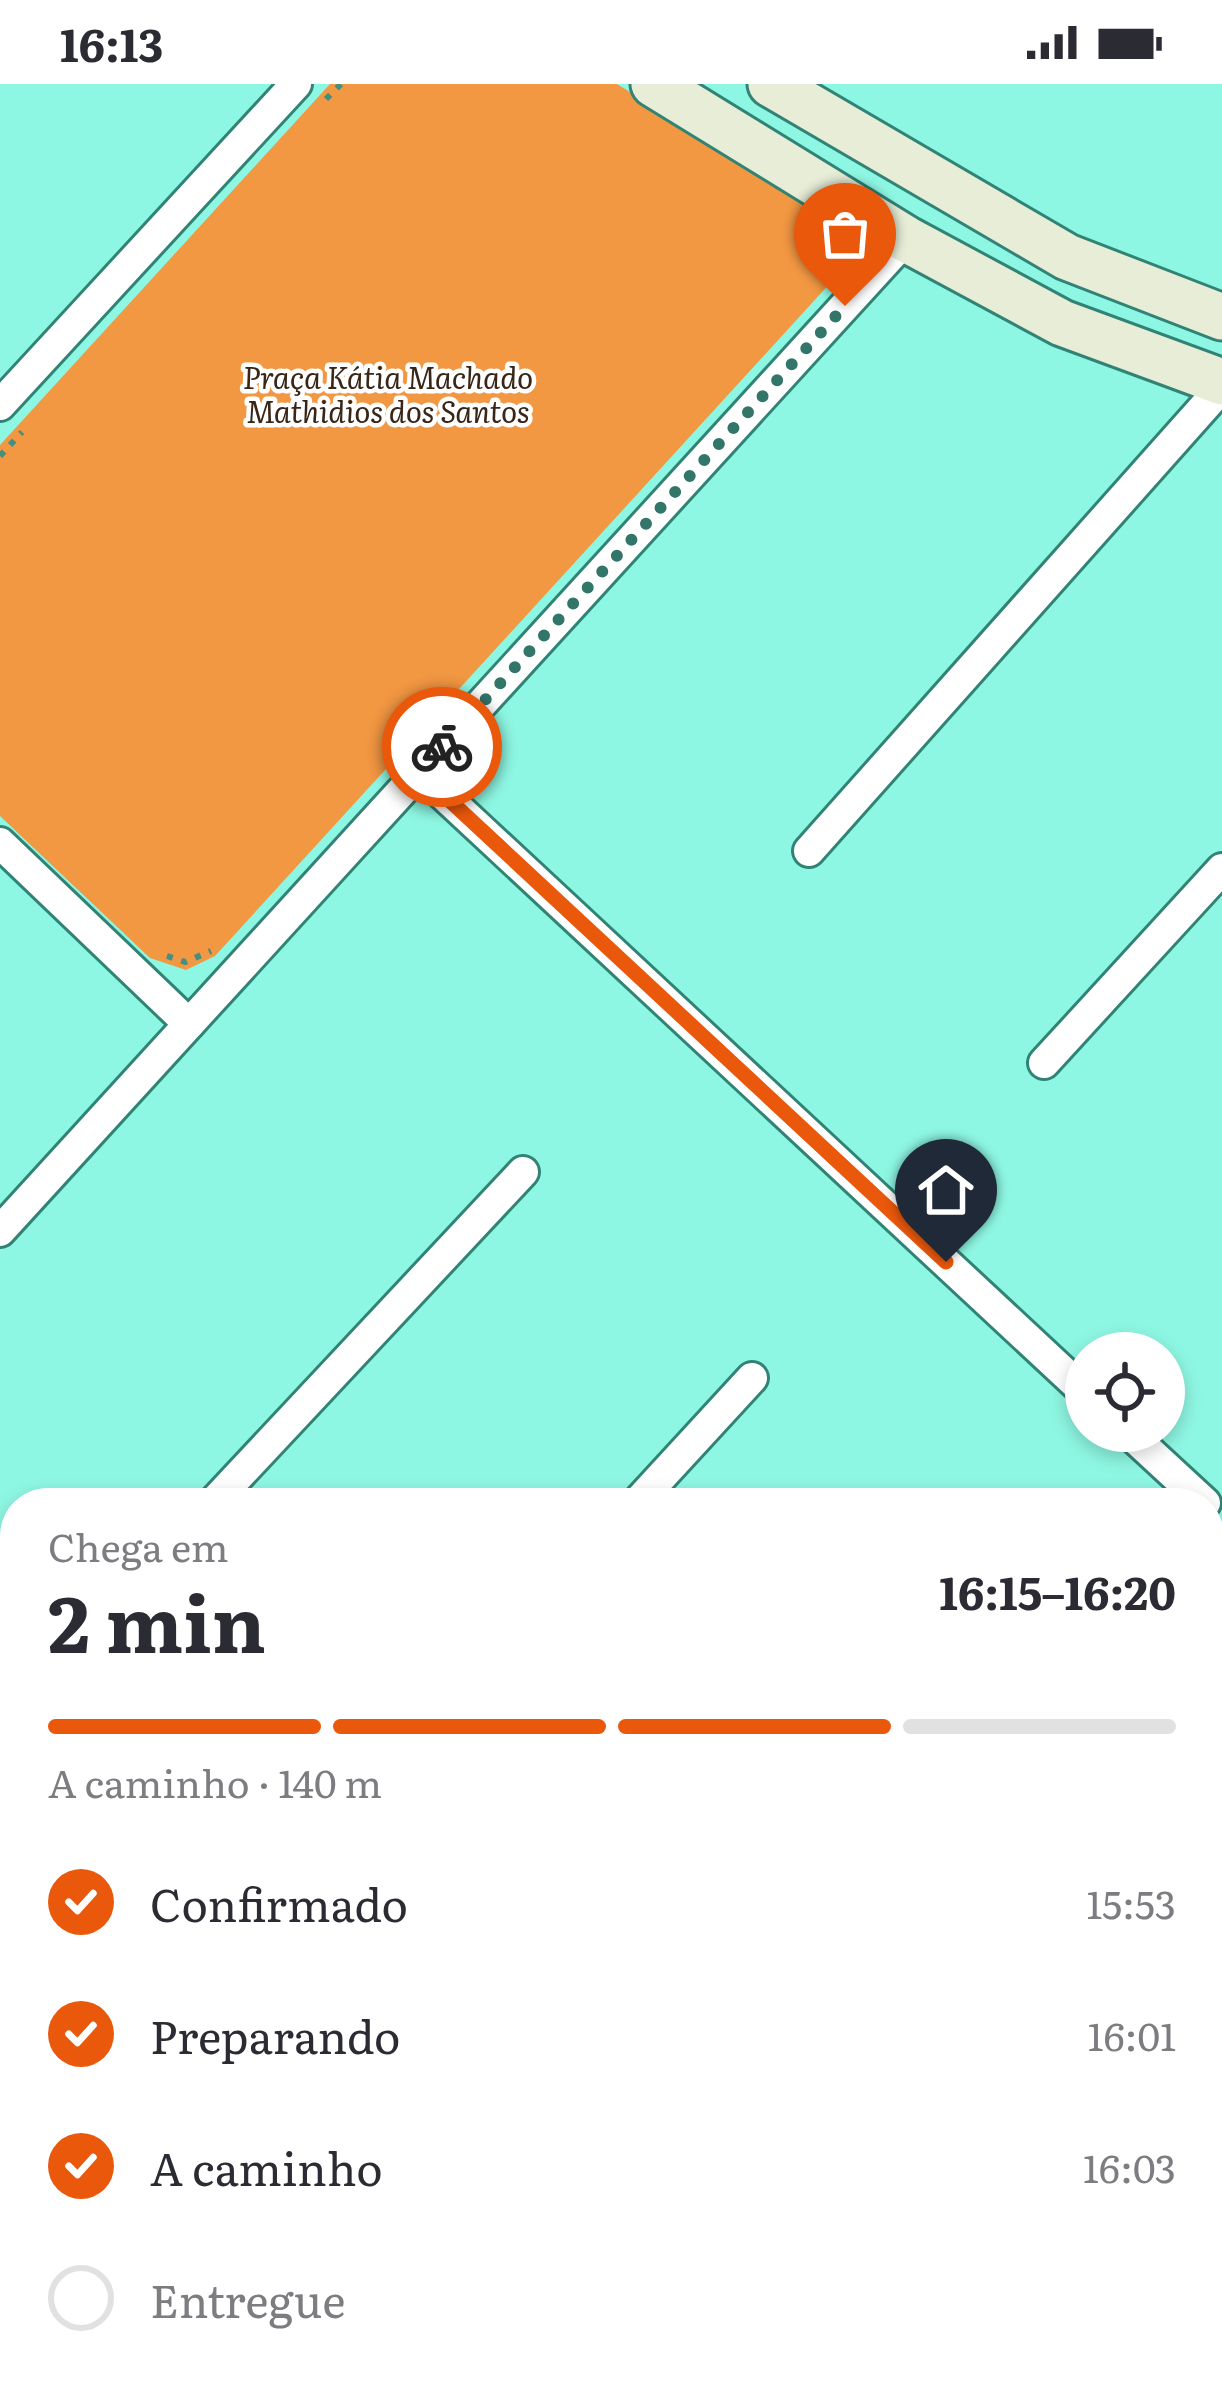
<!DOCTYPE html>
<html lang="pt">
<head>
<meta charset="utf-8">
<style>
  :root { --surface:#fff; --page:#f2f2f3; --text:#2b2b33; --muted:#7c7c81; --line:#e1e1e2; --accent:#ea580c }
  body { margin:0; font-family:Literata,serif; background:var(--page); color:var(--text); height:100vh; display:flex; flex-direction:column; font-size:45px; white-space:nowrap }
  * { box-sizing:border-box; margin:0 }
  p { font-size:39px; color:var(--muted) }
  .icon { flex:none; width:66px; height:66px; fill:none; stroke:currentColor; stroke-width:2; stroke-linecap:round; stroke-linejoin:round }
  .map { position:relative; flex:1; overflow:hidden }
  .details { position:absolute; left:0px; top:1404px; width:1224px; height:900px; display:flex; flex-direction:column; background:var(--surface); border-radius:48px 48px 0 0; box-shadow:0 6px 18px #0003 }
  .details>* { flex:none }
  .controls { position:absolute; left:1065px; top:1248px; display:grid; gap:24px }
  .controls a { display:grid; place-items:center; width:120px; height:120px; border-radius:50%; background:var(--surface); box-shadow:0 6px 18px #0003; font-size:60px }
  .pin { position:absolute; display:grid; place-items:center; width:102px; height:102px; color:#fff; margin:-123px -51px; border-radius:50% 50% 50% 0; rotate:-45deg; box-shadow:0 0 12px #0007 }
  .pin .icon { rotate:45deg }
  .courier { position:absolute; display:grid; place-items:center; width:120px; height:120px; margin:-60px; border:9px solid #ea580c; border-radius:50%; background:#fff; color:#222; box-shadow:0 3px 15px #0007 }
  .summary em { font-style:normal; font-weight:700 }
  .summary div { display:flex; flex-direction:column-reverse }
  .summary { display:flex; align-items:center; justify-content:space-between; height:204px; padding:0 48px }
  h1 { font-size:78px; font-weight:700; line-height:90px }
  .bar { display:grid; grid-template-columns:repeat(4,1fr); gap:18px 12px; align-content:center; height:144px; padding:0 48px }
  .bar i { height:15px; border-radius:9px; background:var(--line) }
  .bar .current { background:var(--accent) }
  .bar p { grid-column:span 4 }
  ol { padding:0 48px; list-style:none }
  li { display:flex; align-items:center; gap:36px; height:132px }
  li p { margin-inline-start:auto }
  li .icon { padding:12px; border-radius:50%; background:var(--accent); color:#fff; stroke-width:4 }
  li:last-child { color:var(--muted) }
  li i { width:66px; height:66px; border:6px solid var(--line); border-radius:50% }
  .status { display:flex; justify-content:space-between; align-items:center; height:84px; padding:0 60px; background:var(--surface); direction:ltr }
  .status svg { height:33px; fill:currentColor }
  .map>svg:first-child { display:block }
</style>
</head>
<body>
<div class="status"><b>16:13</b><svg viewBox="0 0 49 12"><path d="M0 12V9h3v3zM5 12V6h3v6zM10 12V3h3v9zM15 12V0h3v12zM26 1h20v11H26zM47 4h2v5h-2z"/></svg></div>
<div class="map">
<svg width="1222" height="2304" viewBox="0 0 1222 2304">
  <rect width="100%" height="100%" fill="#8ef7e3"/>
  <!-- built -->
  <path fill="#76ecd6" d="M1209 1941 1222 1952V2258L1209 2267Z"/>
  <!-- green -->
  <g fill="#f29742">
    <path d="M330 0H617L834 134 842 159 833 196 215 872 186 886 150 874 0 732V361Z"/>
    <path d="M1222 1599V1916L1209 1905V1613Z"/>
  </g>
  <!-- building -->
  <path fill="#1dced6" stroke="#1299a0" stroke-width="3" d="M859 2289H935L944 2304H841Z"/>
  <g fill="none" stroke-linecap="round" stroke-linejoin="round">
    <!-- street casing -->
    <g stroke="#318375" stroke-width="36">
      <g id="street">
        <path d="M0 321 296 0"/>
        <path d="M419 688 1086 1309"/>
        <path d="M0 759 189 940"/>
        <path d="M809 767 1222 303"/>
        <path d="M1044 979 1222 785"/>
        <path d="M0 1147 906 155"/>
        <path d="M1127 1347 1205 1419"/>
        <path d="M213 1419 523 1088"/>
        <path d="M637 1419 752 1294"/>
        <path d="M1209 1590 1222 1576"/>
        <path d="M0 1646 15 1630"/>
        <path d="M0 1672 15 1687"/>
        <path d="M0 2213 15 2227"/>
        <path d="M93 2289 115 2304"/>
        <path d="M653 2289 669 2304"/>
      </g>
    </g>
    <!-- secondary casing -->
    <g stroke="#318375" stroke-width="51">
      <g id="secondary">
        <path d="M654 0 906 155 1062 239 1222 298"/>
        <path d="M771 0 1067 173 1222 233"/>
      </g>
    </g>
    <!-- path -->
    <g stroke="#448f81" stroke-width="6" stroke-dasharray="6 9" stroke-linecap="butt">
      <path d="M326 15 341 0"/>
      <path d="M826 192 834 158"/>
      <path d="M0 372 22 348"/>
      <path d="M167 872 185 878 211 867"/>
      <path d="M1209 1904 1222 1916"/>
    </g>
    <!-- street -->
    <use href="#street" stroke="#fff" stroke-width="30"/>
    <!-- secondary -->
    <use href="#secondary" stroke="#e7edd7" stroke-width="45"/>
  </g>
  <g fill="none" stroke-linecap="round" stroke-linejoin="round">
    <!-- done -->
    <path stroke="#327569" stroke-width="12" stroke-dasharray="0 21.6" d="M442 663 845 222"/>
    <!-- route -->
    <path stroke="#ea580c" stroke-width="15" d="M442 663 419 688 946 1178"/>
  </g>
  <g text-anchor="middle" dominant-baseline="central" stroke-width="9" stroke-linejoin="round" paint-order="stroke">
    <!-- park labels -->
    <g font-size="30" font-style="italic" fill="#392617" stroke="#fff">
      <text x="388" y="292">Praça Kátia Machado<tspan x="388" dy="34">Mathidios dos Santos</tspan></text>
    </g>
  </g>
</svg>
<div class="controls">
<a><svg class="icon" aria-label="locate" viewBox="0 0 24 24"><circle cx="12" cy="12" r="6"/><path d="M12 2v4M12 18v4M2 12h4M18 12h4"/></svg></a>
</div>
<div class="pin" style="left:845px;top:222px;background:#ea580c"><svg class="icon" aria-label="bag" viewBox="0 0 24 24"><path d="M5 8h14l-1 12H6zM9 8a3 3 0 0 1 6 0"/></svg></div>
<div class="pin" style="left:946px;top:1178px;background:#1f2937"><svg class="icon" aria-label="home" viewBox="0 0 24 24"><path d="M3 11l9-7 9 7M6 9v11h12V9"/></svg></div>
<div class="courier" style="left:442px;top:663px"><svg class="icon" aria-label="bike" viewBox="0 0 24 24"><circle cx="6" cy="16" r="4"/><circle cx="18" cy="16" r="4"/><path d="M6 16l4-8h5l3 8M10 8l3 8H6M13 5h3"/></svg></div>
<section class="details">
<div class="summary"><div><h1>2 min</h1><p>Chega em</p></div><em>16:15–16:20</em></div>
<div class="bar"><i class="current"></i><i class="current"></i><i class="current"></i><i></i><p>A caminho · 140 m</p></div>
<ol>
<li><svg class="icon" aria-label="check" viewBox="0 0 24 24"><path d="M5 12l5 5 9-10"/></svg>Confirmado<p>15:53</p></li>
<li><svg class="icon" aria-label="check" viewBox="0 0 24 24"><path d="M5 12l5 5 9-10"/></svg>Preparando<p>16:01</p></li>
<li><svg class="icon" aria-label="check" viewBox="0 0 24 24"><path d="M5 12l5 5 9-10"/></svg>A caminho<p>16:03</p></li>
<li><i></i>Entregue</li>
</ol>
</section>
</div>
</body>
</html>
